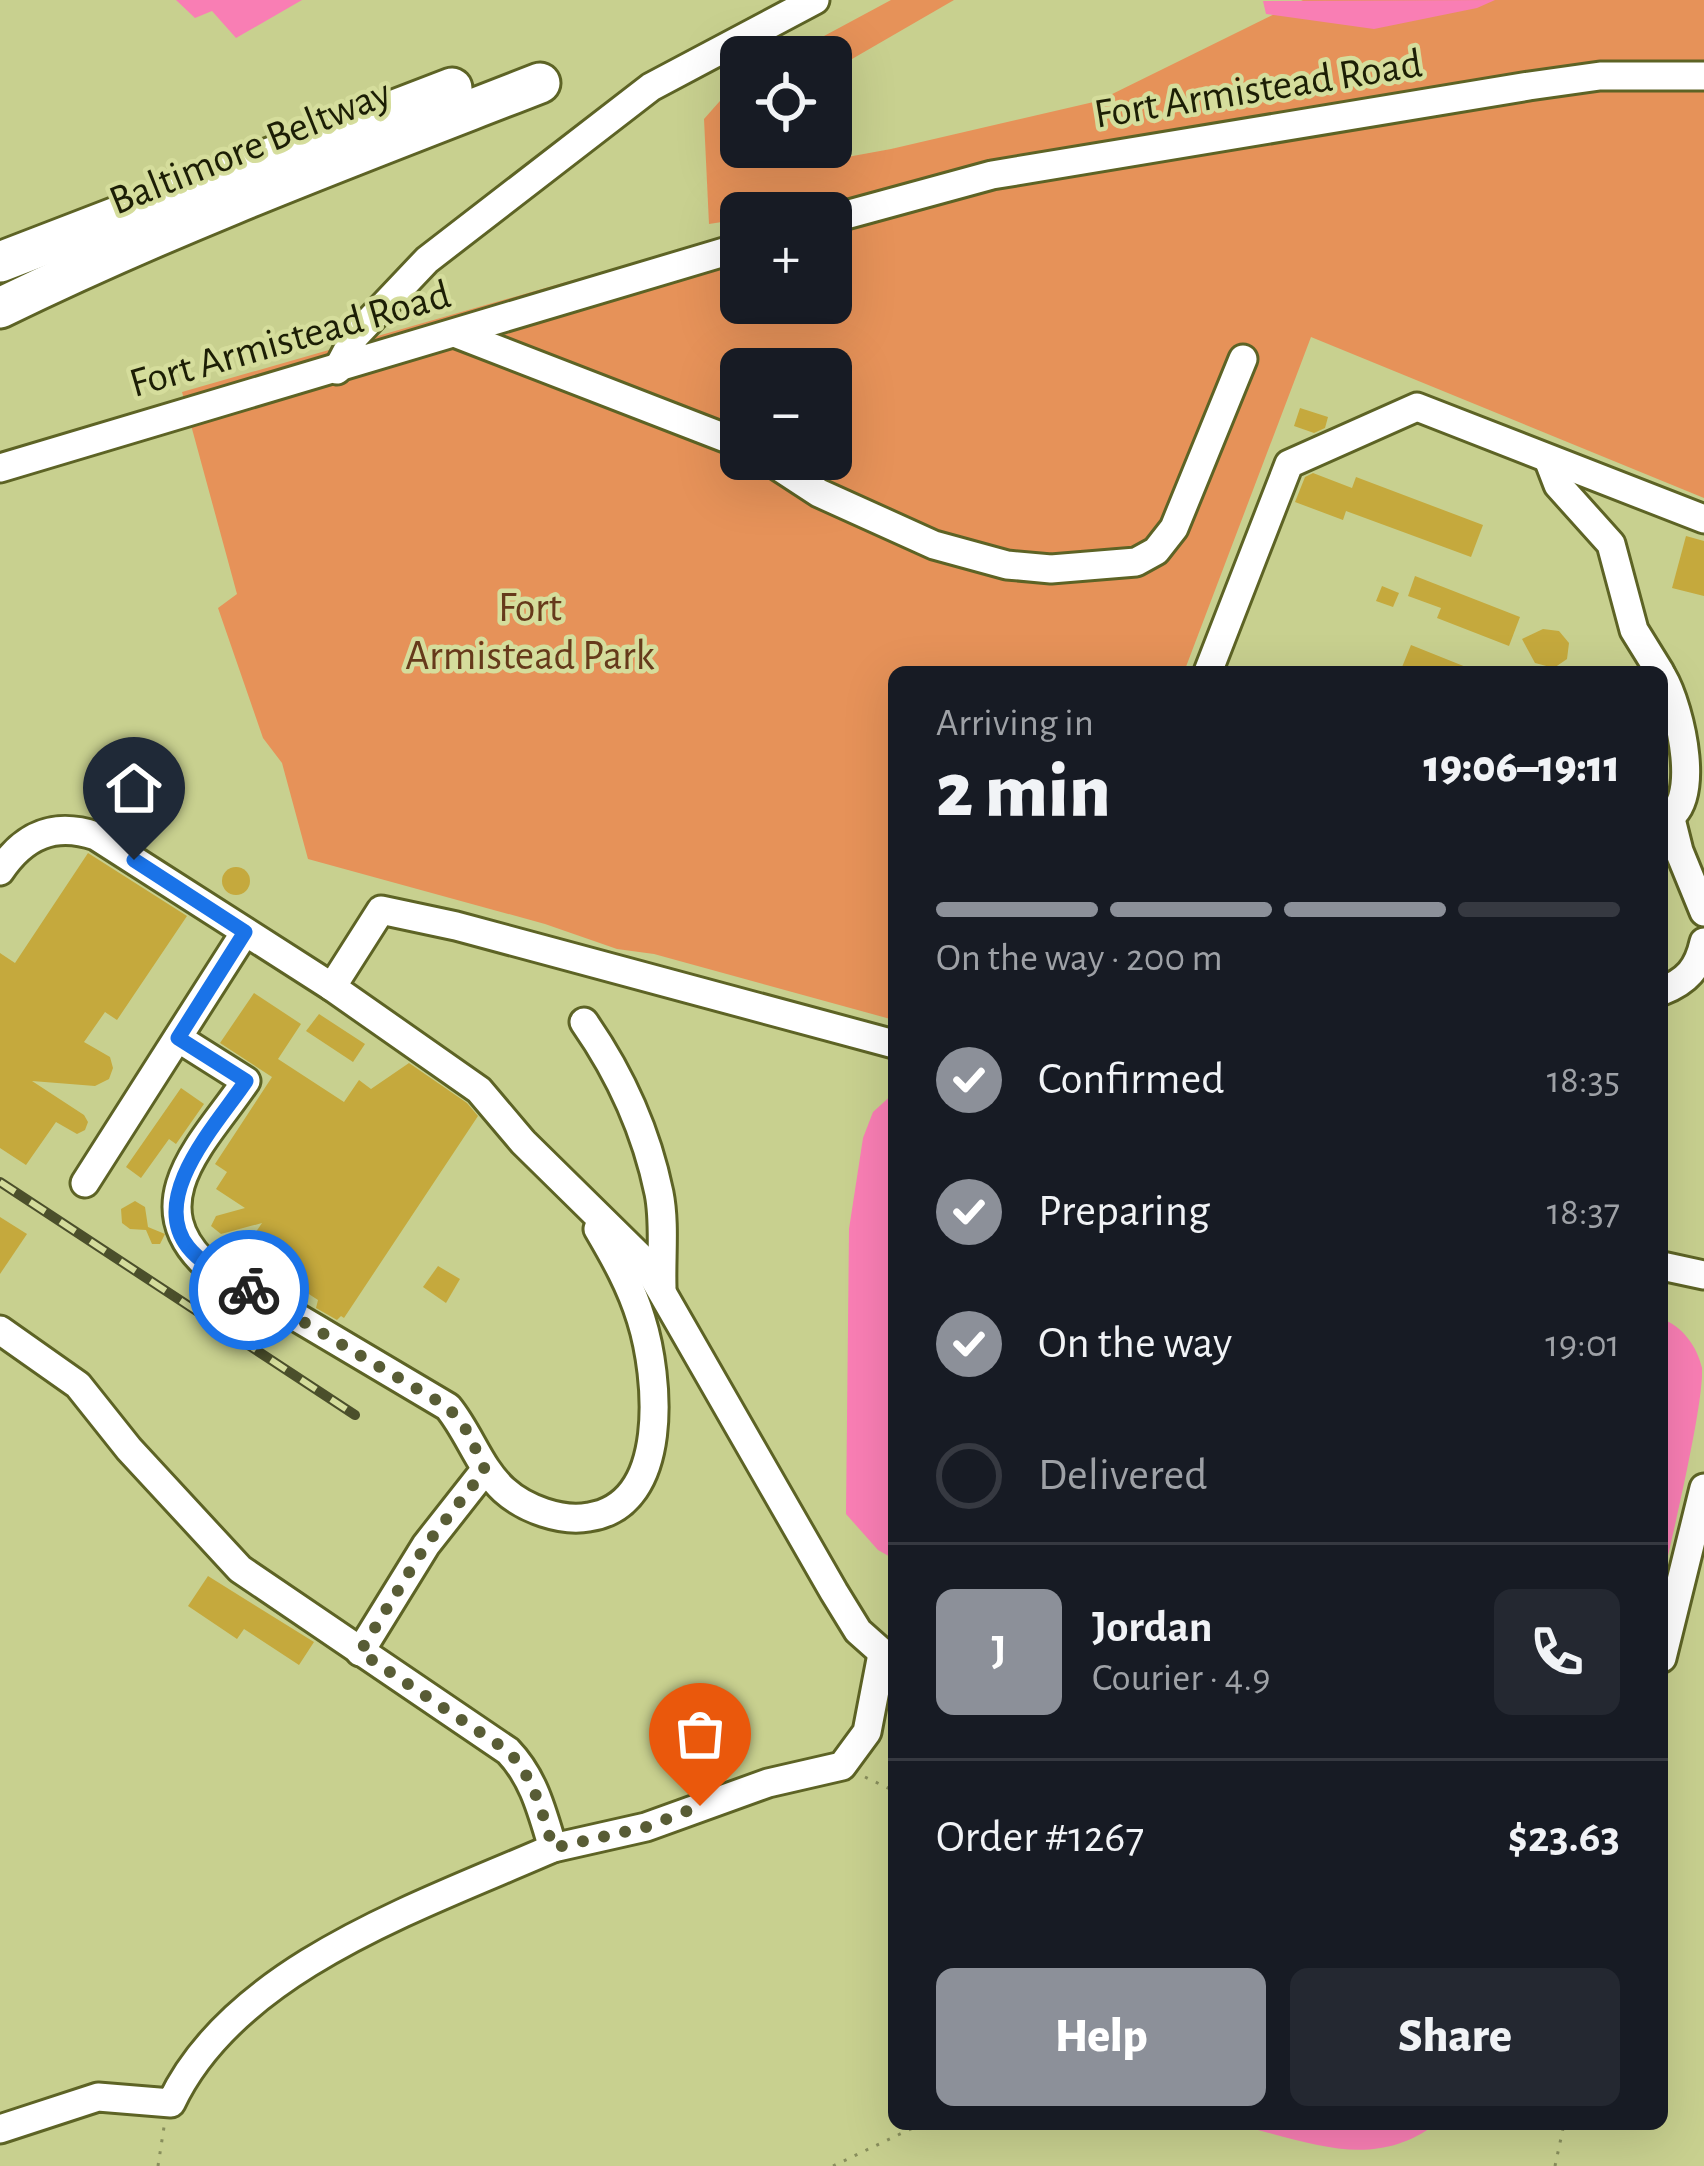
<!DOCTYPE html>
<html lang="en">
<head>
<meta charset="utf-8">
<style>
  :root { --surface:#171b24; --page:#242831; --text:#f1f3f6; --muted:#9ea1a6; --line:#363941; --accent:#8c9099 }
  body { margin:0; font-family:"Alegreya Sans",sans-serif; background:var(--page); color:var(--text); height:100vh; display:flex; flex-direction:column; font-size:45px; white-space:nowrap }
  * { box-sizing:border-box; margin:0 }
  p { font-size:39px; color:var(--muted) }
  .icon { flex:none; width:66px; height:66px; fill:none; stroke:currentColor; stroke-width:2; stroke-linecap:round; stroke-linejoin:round }
  .map { position:relative; flex:1; overflow:hidden }
  .details { position:absolute; left:888px; top:666px; width:780px; height:1464px; display:flex; flex-direction:column; background:var(--surface); border-radius:18px; box-shadow:0 12px 48px #0002 }
  .details>* { flex:none }
  .controls { position:absolute; left:720px; top:36px; display:grid; gap:24px }
  .controls a { display:grid; place-items:center; width:132px; height:132px; border-radius:18px; background:var(--surface); box-shadow:0 12px 48px #0002; font-size:60px }
  .pin { position:absolute; display:grid; place-items:center; width:102px; height:102px; color:#fff; margin:-123px -51px; border-radius:50% 50% 50% 0; rotate:-45deg; box-shadow:0 0 12px #0007 }
  .pin .icon { rotate:45deg }
  .courier { position:absolute; display:grid; place-items:center; width:120px; height:120px; margin:-60px; border:9px solid #1a73e8; border-radius:50%; background:#fff; color:#222; box-shadow:0 3px 15px #0007 }
  .headline em { font-style:normal; font-weight:800 }
  .headline div { display:flex; flex-direction:column-reverse }
  .headline { display:flex; align-items:center; justify-content:space-between; height:204px; padding:0 48px }
  h1 { font-size:78px; font-weight:800; line-height:90px }
  .bar { display:grid; grid-template-columns:repeat(4,1fr); gap:18px 12px; align-content:center; height:144px; padding:0 48px }
  .bar i { height:15px; border-radius:9px; background:var(--line) }
  .bar .on { background:var(--accent) }
  .bar p { grid-column:span 4 }
  .line { display:flex; align-items:center; gap:30px; padding:0 48px; border-top:3px solid var(--line) }
  .line div { flex:1 }
  .round { display:grid; place-items:center; flex:none; width:126px; height:126px; border-radius:18px; background:var(--page) }
  ol { padding:0 48px; list-style:none }
  li { display:flex; align-items:center; gap:36px; height:132px }
  li p { margin-inline-start:auto }
  li .icon { padding:12px; border-radius:50%; background:var(--accent); color:#fff; stroke-width:4 }
  li:last-child { color:var(--muted) }
  li i { width:66px; height:66px; border:6px solid var(--line); border-radius:50% }
  .button { display:flex; gap:24px; margin-top:auto; padding:24px 48px }
  .button a { flex:1; height:138px; border-radius:18px; background:var(--accent); color:#fff; font-size:48px; font-weight:800; line-height:138px; text-align:center }
  .button a+a { background:var(--page); color:var(--text) }
  .map>svg:first-child { display:block }
</style>
</head>
<body>
<div class="map">
<svg width="1704" height="2166" viewBox="0 0 1704 2166">
  <rect width="100%" height="100%" fill="#c8d08f"/>
  <!-- green -->
  <g fill="#e69259" fill-rule="evenodd">
    <path d="M891 0H954L852 59 831 79V57H785Z"/>
    <path d="M1303 0H1704V498L1311 337 1184 672H894V1020L654 954 617 949 545 924 308 859 282 763 263 738 218 608 237 594 182 392 741 232V303H831V213H808L906 184 812 208 741 213V219L709 224 704 119 727 93 741 83V147H752L753 164 787 168 891 149 1098 101ZM741 369H831V459H741Z"/>
  </g>
  <!-- water -->
  <g fill="#f97eb4">
    <path d="M176 0H302L236 38 212 11 195 18Z"/>
    <path d="M1495 0 1477 8 1374 29 1266 14 1263 1Z"/>
    <path d="M894 1093V1559L878 1550 846 1514 849 1229 863 1138 873 1112Z"/>
    <path d="M1662 1319C1682 1326 1697 1346 1702 1368 1704 1404 1672 1538 1662 1582Z"/>
    <path d="M1247 2124H1436C1379 2166 1326 2148 1258 2130Z"/>
  </g>
  <!-- building -->
  <g fill="#c5a93d">
    <path d="M1300 408 1328 417 1325 428 1314 433 1294 426Z"/>
    <path d="M1313 473 1352 488 1356 477 1483 525 1471 557 1346 511 1343 520 1295 502 1305 477Z"/>
    <path d="M1686 536 1704 541V596L1672 588Z"/>
    <path d="M1415 576 1520 617 1509 646 1437 618 1441 608 1408 596Z"/>
    <path d="M1382 586 1399 593 1393 607 1376 601Z"/>
    <path d="M1543 629 1559 631 1569 643 1567 659 1554 668 1535 663 1522 639Z"/>
    <path d="M1411 645 1476 671V672H1400Z"/>
    <path d="M88 853 187 916 117 1020 105 1012 84 1042 110 1057 113 1068 109 1079 95 1086 32 1081 84 1115 88 1122 85 1130 77 1134 56 1122 26 1165 0 1148V953L15 963Z"/>
    <circle cx="236" cy="881" r="14"/>
    <path d="M254 993 301 1024 278 1059 344 1102 359 1080 371 1089 409 1063 467 1103 478 1116 344 1318 341 1316 337 1320 316 1308 318 1300 243 1251 262 1223 221 1234 211 1226 216 1216 245 1208 216 1189 227 1172 215 1164 272 1077 220 1043Z"/>
    <path d="M319 1014 365 1044 353 1062 306 1031Z"/>
    <path d="M181 1088 204 1104 176 1144 169 1139 141 1178 126 1167Z"/>
    <path d="M135 1201 145 1207 148 1227 165 1234 160 1244H152L146 1230 130 1229 122 1223 121 1209Z"/>
    <path d="M0 1217 27 1234 0 1274Z"/>
    <path d="M438 1266 460 1279 446 1303 423 1287Z"/>
    <path d="M208 1576 314 1642 299 1665 244 1629 237 1639 188 1606Z"/>
  </g>
  <g fill="none" stroke-linecap="round" stroke-linejoin="round">
    <!-- minor casing -->
    <g stroke="#5d6325" stroke-width="33">
      <g id="minor">
        <path d="M831 219 992 175 1529 86 1600 76H1704"/>
        <path d="M457 334 741 444"/>
        <path d="M337 370 355 336 427 260 651 87 815 0"/>
        <path d="M767 459 819 493 934 545 1007 565 1051 569 1136 562 1156 551 1174 528 1243 359"/>
        <path d="M1548 459 1558 485 1611 544 1634 630 1660 672"/>
        <path d="M0 468 741 247"/>
        <path d="M1208 672 1289 464 1417 407 1704 519"/>
        <path d="M1662 676C1681 708 1704 810 1662 820"/>
        <path d="M1671 819 1679 851 1704 912"/>
        <path d="M0 871C24 835 55 822 96 836L332 987"/>
        <path d="M1662 991C1687 981 1698 969 1704 942"/>
        <path d="M584 1022C621 1075 646 1130 659 1193 665 1223 661 1257 662 1287"/>
        <path d="M178 1038 246 1081C208 1138 140 1198 202 1261L448 1407C470 1434 479 1467 504 1490 525 1509 561 1522 589 1517 671 1505 659 1376 641 1319 631 1286 615 1258 598 1229"/>
        <path d="M894 1044 456 926 381 910 332 987 479 1090 523 1142 644 1261 834 1592 858 1631 894 1663"/>
        <path d="M85 1183 245 932"/>
        <path d="M1662 1266 1704 1275"/>
        <path d="M0 1330 78 1385 129 1449 240 1569 508 1751C534 1778 542 1812 553 1848L646 1827 768 1783 842 1766 867 1732 882 1654"/>
        <path d="M360 1652 426 1545 485 1470"/>
        <path d="M1662 1658 1704 1488"/>
        <path d="M0 2129 98 2097 171 2103C235 1967 424 1905 553 1848"/>
      </g>
    </g>
    <!-- highway casing -->
    <g stroke="#5d6325" stroke-width="45">
      <g id="highway">
        <path d="M0 262 452 88"/>
        <path d="M0 308C176 222 358 154 540 83"/>
      </g>
    </g>
    <!-- path -->
    <g stroke="#888e5c" stroke-width="3" stroke-dasharray="3 9" stroke-linecap="butt">
      <path d="M865 1777 894 1791"/>
      <path d="M158 2166 164 2127"/>
      <path d="M833 2166 921 2124"/>
      <path d="M1555 2166 1564 2124"/>
    </g>
    <!-- minor -->
    <use href="#minor" stroke="#fff" stroke-width="27"/>
    <!-- highway -->
    <use href="#highway" stroke="#fff" stroke-width="39"/>
    <!-- rail casing -->
    <g stroke="#4b4f2b" stroke-width="10">
      <path id="rail" d="M0 1182 355 1415"/>
    </g>
    <!-- rail -->
    <use href="#rail" stroke="#d5dd9c" stroke-width="6" stroke-dasharray="18" stroke-linecap="butt"/>
  </g>
  <g fill="none" stroke-linecap="round" stroke-linejoin="round">
    <!-- done -->
    <path stroke="#585c35" stroke-width="12" stroke-dasharray="0 21.6" d="M249 1290 448 1407 468 1432 485 1470 426 1545 360 1652 508 1751C534 1778 542 1812 553 1848L646 1827 700 1806"/>
    <!-- route -->
    <path stroke="#1a73e8" stroke-width="15" d="M134 860 245 932 178 1038 246 1081C218 1123 148 1196 188 1247 203 1266 229 1277 249 1290"/>
  </g>
  <g text-anchor="middle" dominant-baseline="central" stroke-width="9" stroke-linejoin="round" paint-order="stroke">
    <!-- street labels -->
    <g font-size="42" fill="#1c1e05" stroke="#d5dd9c">
      <text transform="translate(1258 89) rotate(-9)">Fort Armistead Road</text>
      <text transform="translate(250 147) rotate(-22)">Baltimore Beltway</text>
      <text transform="translate(290 339) rotate(-16)">Fort Armistead Road</text>
    </g>
    <!-- park labels -->
    <g font-size="42" fill="#663a1b" stroke="#d5dd9c">
      <text x="530" y="608">Fort<tspan x="530" dy="48">Armistead Park</tspan></text>
    </g>
  </g>
</svg>
<div class="controls">
<a><svg class="icon" aria-label="locate" viewBox="0 0 24 24"><circle cx="12" cy="12" r="6"/><path d="M12 2v4M12 18v4M2 12h4M18 12h4"/></svg></a>
<a>+</a>
<a>−</a>
</div>
<div class="pin" style="left:700px;top:1806px;background:#ea580c"><svg class="icon" aria-label="bag" viewBox="0 0 24 24"><path d="M5 8h14l-1 12H6zM9 8a3 3 0 0 1 6 0"/></svg></div>
<div class="pin" style="left:134px;top:860px;background:#1f2937"><svg class="icon" aria-label="home" viewBox="0 0 24 24"><path d="M3 11l9-7 9 7M6 9v11h12V9"/></svg></div>
<div class="courier" style="left:249px;top:1290px"><svg class="icon" aria-label="bike" viewBox="0 0 24 24"><circle cx="6" cy="16" r="4"/><circle cx="18" cy="16" r="4"/><path d="M6 16l4-8h5l3 8M10 8l3 8H6M13 5h3"/></svg></div>
<section class="details">
<div class="headline"><div><h1>2 min</h1><p>Arriving in</p></div><em>19:06–19:11</em></div>
<div class="bar"><i class="on"></i><i class="on"></i><i class="on"></i><i></i><p>On the way · 200 m</p></div>
<ol>
<li><svg class="icon" aria-label="check" viewBox="0 0 24 24"><path d="M5 12l5 5 9-10"/></svg>Confirmed<p>18:35</p></li>
<li><svg class="icon" aria-label="check" viewBox="0 0 24 24"><path d="M5 12l5 5 9-10"/></svg>Preparing<p>18:37</p></li>
<li><svg class="icon" aria-label="check" viewBox="0 0 24 24"><path d="M5 12l5 5 9-10"/></svg>On the way<p>19:01</p></li>
<li><i></i>Delivered</li>
</ol>
<div class="line" style="height:216px"><b class="round" style="background:var(--accent);color:#fff">J</b><div><b>Jordan</b><p>Courier · 4.9</p></div><a class="round"><svg class="icon" aria-label="phone" viewBox="0 0 24 24"><path d="M5 4h4l2 5-3 2q2 4 5 5l2-3 5 2v4C11 20 4 13 5 4z"/></svg></a></div>
<div class="line" style="height:156px"><div>Order #1267</div><b>$23.63</b></div>
<div class="button"><a>Help</a><a>Share</a></div>
</section>
</div>
</body>
</html>
